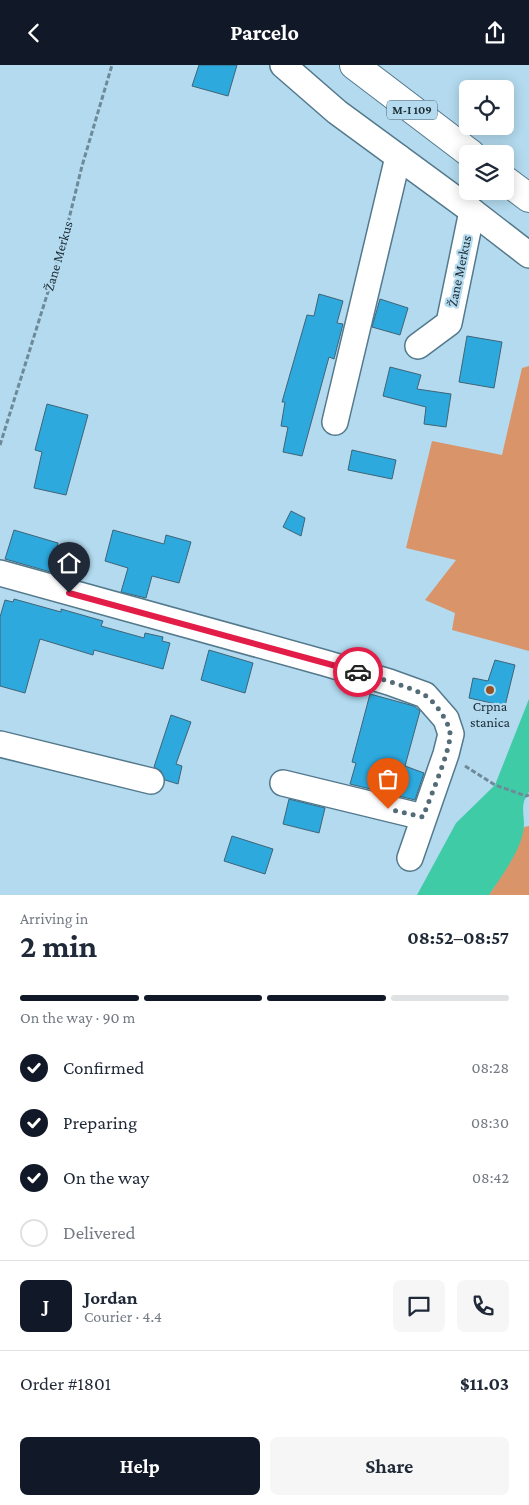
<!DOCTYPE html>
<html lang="en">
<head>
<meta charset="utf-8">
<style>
  :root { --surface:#fff; --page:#f6f6f7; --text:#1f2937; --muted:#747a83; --line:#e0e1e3; --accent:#111827 }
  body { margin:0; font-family:"Crimson Pro",serif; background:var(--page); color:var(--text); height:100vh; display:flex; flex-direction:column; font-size:19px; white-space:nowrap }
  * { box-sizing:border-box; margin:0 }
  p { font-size:16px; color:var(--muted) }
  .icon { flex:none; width:28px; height:28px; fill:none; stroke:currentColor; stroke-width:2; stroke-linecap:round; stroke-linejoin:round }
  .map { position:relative; height:830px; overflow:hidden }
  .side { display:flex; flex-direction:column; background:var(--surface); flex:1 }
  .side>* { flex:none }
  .buttons { position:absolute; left:459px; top:15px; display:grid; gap:10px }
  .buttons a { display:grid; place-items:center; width:55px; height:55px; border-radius:8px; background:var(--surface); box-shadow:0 2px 12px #0003; font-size:25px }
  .pin { position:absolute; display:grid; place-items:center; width:42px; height:42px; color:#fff; margin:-51px -21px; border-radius:50% 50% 50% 0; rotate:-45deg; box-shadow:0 0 5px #0007 }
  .pin .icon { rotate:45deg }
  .courier { position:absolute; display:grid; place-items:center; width:50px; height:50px; margin:-25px; border:4px solid #e11d48; border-radius:50%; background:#fff; color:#222; box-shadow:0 1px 6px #0007 }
  .overview em { font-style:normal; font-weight:700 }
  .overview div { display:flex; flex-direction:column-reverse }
  .overview { display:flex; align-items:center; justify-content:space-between; height:85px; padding:0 20px }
  h1 { font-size:32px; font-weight:700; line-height:38px }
  .bar { display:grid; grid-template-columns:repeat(4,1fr); gap:8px 5px; align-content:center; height:60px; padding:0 20px }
  .bar i { height:6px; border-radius:4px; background:var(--line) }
  .bar .current { background:var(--accent) }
  .bar p { grid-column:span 4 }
  .line { display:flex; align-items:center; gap:12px; padding:0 20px; border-top:1px solid var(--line) }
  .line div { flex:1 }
  .round { display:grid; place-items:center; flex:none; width:52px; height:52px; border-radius:8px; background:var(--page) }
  ol { padding:0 20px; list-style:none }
  li { display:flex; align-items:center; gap:15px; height:55px }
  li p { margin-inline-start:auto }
  li .icon { padding:5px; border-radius:50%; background:var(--accent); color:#fff; stroke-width:4 }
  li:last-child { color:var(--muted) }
  li i { width:28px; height:28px; border:2px solid var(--line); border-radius:50% }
  .primary-button { display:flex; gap:10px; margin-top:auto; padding:10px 20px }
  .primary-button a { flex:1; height:58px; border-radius:8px; background:var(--accent); color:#fff; font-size:20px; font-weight:700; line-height:58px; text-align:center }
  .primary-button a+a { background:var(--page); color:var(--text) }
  header { display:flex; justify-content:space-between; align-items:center; height:65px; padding:0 20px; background:var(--accent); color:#fff; font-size:22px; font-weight:700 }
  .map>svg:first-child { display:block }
</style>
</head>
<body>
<header><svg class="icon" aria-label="back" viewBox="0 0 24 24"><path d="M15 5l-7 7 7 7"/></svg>Parcelo<svg class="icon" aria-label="share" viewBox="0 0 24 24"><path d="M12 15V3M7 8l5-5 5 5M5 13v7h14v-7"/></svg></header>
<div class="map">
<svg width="529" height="830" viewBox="0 0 529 830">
  <rect width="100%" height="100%" fill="#b3daef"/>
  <!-- green -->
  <g fill="#d99469">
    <path d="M529 301V586L452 565 455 548 425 535 456 495 406 483 432 376 502 390 522 303Z"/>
    <path d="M529 761V830H489C503 808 517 787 524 762Z"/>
  </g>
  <!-- water -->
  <path fill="#40cba7" d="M529 634V727C520 739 524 747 524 760 524 765 522 771 521 775 514 795 500 813 489 830H417L456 758 495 720Z"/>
  <!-- building -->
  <g fill="#2da9de" stroke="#406476">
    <path d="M199 0H237L228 31 192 21Z"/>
    <path d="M319 229 343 236 337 258 343 259 334 294 329 292 302 391 283 387 288 362 281 361 285 337H282L307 250 314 251Z"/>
    <path d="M380 234 408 243 400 270 372 262Z"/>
    <path d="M467 271 502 277 494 323 459 317Z"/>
    <path d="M390 302 421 310 417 324 451 329 446 362 424 359 426 342 383 331Z"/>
    <path d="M47 339 88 350 66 430 34 423 42 387 35 385Z"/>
    <path d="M352 385 396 395 392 414 348 405Z"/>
    <path d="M291 446 305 453 301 471 283 462Z"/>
    <path d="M14 465 58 478 57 483 81 489 75 514 5 494Z"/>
    <path d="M113 465 164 479 166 470 191 477 179 518 152 511 146 533 121 527 128 503 105 496Z"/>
    <path d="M14 534 61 547V544L103 556 101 561 144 573 145 568 163 572 162 576 170 578 163 604 94 585 93 590 40 574 25 628 0 621V552L5 535 13 537Z"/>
    <path d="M209 585 253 598 245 628 201 615Z"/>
    <path d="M495 595 515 600 505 641 469 633 473 613 488 616Z"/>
    <path d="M370 629 414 641 420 646 405 701 424 708 415 735 350 719 356 698 352 697Z"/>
    <path d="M171 650 191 657 176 699 182 701 178 719 165 715 161 706 154 702Z"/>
    <path d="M289 734 325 743 319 768 283 759Z"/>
    <path d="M232 771 273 784 265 809 224 796Z"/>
  </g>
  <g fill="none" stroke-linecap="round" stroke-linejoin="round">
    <!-- minor casing -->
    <g stroke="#54798c" stroke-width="28">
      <g id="minor">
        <path d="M283 0 337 47 472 146 529 190"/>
        <path d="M418 281 449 258 472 146"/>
        <path d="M335 357 398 92"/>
        <path d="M0 508 325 598 389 617 425 630 446 654 451 669 446 689 410 793"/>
        <path d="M0 679 151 716"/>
        <path d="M283 718 423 752"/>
      </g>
    </g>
    <!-- major casing -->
    <g stroke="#54798c" stroke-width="30">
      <g id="major">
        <path d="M354 0 471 89"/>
        <path d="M505 115 529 133"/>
      </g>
    </g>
    <!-- path -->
    <g stroke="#6e8a99" stroke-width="3" stroke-dasharray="5 2.5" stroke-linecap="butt">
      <path d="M0 380 62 182 82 101 112 0"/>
      <path d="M465 701 495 720 526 731 529 730"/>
    </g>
    <!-- minor -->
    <use href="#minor" stroke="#fff" stroke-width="25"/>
    <!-- major -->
    <use href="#major" stroke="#fff" stroke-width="28"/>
  </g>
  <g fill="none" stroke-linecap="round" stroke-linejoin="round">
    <!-- done -->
    <path stroke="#546c78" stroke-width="5" stroke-dasharray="0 9" d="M358 607C379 614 402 619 423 629 433 634 450 657 450 669 451 684 429 735 423 752L388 744"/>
    <!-- route -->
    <path stroke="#e11d48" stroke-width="6" d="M69 528 358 607"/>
  </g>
  <!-- markers -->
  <circle fill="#965224" stroke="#b3daef" stroke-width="2" cx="490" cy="625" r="5"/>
  <g text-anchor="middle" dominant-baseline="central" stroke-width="4.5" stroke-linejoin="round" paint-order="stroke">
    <!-- shield labels -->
    <rect fill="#b3daef" stroke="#4d636f" stroke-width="1" x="387" y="35.5" width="50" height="19" rx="4"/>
    <g font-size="12" font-weight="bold" fill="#213038">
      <text x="412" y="45">M-I 109</text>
    </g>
    <!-- street labels -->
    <g font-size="14" fill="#213038" stroke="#b3daef">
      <text transform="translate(58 191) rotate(-74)">Žane Merkus</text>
      <text transform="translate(459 206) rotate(-78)">Žane Merkus</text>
    </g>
    <!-- poi labels -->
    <g font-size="14" fill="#213038" stroke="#b3daef">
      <text x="490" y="641">Crpna<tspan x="490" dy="16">stanica</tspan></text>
    </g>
  </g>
</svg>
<div class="buttons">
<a><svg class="icon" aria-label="locate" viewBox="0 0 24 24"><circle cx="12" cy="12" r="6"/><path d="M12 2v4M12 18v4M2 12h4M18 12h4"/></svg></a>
<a><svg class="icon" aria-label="layers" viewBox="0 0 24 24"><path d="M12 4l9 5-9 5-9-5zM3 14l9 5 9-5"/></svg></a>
</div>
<div class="pin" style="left:388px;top:744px;background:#ea580c"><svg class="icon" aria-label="bag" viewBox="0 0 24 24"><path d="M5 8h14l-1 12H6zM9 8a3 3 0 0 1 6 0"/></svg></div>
<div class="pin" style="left:69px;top:528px;background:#1f2937"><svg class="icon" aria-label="home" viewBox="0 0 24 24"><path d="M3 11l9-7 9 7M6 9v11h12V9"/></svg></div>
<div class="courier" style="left:358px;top:607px"><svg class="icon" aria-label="car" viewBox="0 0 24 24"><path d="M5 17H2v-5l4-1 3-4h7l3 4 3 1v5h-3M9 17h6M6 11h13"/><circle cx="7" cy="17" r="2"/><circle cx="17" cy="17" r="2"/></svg></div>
</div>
<section class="side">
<div class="overview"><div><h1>2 min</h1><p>Arriving in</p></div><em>08:52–08:57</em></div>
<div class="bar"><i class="current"></i><i class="current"></i><i class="current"></i><i></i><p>On the way · 90 m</p></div>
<ol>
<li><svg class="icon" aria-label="check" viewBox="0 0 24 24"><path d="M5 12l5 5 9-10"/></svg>Confirmed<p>08:28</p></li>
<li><svg class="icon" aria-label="check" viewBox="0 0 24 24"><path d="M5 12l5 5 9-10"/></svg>Preparing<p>08:30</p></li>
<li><svg class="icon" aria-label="check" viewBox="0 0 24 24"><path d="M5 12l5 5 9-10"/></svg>On the way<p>08:42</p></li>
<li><i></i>Delivered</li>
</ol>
<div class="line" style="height:90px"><b class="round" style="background:var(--accent);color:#fff">J</b><div><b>Jordan</b><p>Courier · 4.4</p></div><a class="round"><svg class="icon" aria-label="chat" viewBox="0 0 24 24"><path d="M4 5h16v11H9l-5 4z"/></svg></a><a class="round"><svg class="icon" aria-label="phone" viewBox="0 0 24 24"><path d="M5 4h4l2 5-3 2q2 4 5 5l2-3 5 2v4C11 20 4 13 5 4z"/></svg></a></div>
<div class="line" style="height:65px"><div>Order #1801</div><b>$11.03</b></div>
<div class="primary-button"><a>Help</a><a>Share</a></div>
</section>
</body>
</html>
